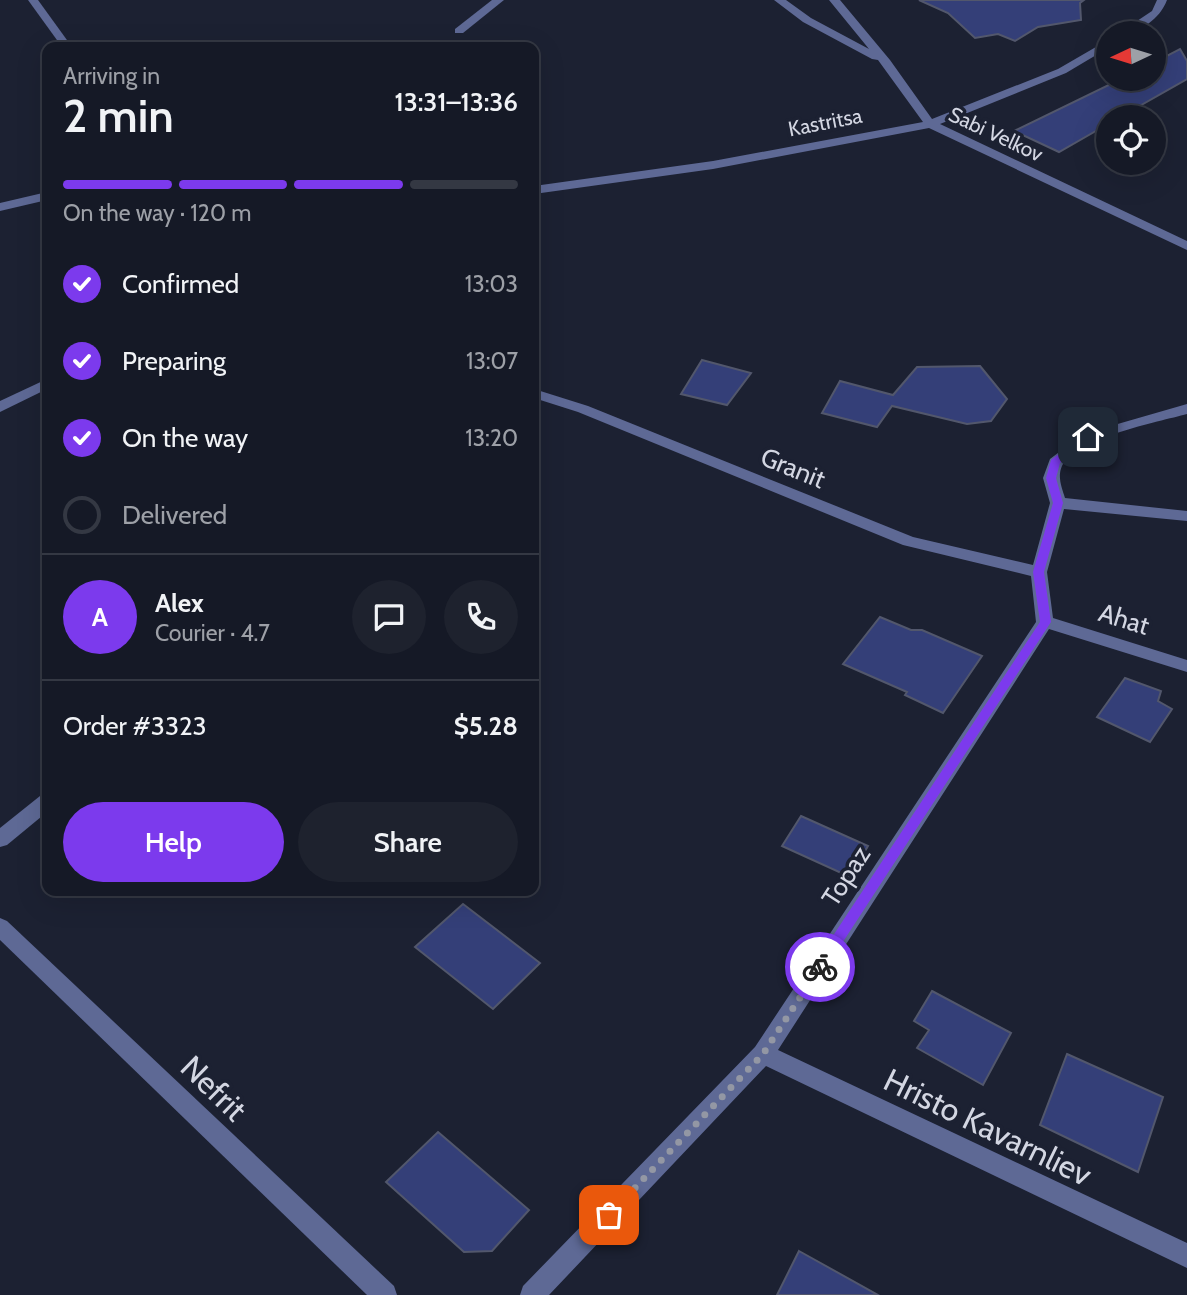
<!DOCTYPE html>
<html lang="en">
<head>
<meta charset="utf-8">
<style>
  :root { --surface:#151926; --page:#1e222e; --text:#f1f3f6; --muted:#9da0a7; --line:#343843; --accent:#7c3aed }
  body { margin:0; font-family:Cabin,sans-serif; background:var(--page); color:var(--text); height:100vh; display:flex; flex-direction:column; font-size:26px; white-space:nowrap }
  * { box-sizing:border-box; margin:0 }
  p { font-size:23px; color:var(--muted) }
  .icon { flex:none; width:38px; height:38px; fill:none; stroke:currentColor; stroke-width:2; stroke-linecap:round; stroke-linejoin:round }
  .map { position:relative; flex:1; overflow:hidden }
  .side { position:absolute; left:42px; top:42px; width:497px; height:854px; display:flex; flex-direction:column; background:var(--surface); border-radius:14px; box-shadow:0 7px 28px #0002,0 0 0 2px var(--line) }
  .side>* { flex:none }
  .needle { width:46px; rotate:266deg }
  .controls { position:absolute; left:1096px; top:21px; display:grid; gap:14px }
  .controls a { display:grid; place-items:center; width:70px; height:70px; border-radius:50%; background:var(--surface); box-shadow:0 7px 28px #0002,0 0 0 2px var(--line); font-size:35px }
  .pin { position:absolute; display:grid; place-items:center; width:60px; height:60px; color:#fff; margin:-30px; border-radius:14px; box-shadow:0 4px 10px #0006 }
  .courier { position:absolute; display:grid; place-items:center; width:70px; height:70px; margin:-35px; border:5px solid #7c3aed; border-radius:50%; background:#fff; color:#222; box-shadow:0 2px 9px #0007 }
  .summary em { font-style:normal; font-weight:600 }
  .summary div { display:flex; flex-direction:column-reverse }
  .summary { display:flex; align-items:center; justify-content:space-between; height:119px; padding:0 21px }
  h1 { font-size:46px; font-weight:600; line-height:52px }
  .bar { display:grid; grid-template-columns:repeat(4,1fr); gap:10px 7px; align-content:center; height:84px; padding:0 21px }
  .bar i { height:9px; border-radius:5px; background:var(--line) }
  .bar .active { background:var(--accent) }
  .bar p { grid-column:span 4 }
  .line { display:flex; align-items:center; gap:18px; padding:0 21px; border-top:2px solid var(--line) }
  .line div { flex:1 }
  .round { display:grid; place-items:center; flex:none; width:74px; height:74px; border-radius:37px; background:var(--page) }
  ol { padding:0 21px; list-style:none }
  li { display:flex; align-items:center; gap:21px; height:77px }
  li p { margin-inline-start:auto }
  li .icon { padding:7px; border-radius:50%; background:var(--accent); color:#fff; stroke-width:4 }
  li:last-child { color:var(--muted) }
  li i { width:38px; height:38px; border:4px solid var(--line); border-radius:50% }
  .action { display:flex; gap:14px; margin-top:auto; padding:14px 21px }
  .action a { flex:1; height:80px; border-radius:42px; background:var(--accent); color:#fff; font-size:28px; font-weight:600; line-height:80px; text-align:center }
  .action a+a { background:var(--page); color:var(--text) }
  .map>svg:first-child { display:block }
</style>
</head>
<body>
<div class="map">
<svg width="1187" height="1295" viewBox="0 0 1187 1295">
  <rect width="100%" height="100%" fill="#1c2132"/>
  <!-- building -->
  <g fill="#343f78" stroke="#52576c" stroke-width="2">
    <path d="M919 0H1084L1080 3 1081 20 1038 27 1015 41 998 34 975 38 948 13Z"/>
    <path d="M1180 49 1187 61V79L1120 117H1108V124L1059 152 1014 131 1121 79H1153V63Z"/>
    <path d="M702 360 751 373 727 405 681 394Z"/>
    <path d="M980 366 1007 399 991 421 967 424 892 406 877 427 822 413 840 381 893 395 917 367Z"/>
    <path d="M880 617 911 630H922L982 656 943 713 905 695 907 692 843 664Z"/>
    <path d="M1125 678 1161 691 1158 701 1172 709 1150 742 1097 717Z"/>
    <path d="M801 816 868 846 850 877 782 846Z"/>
    <path d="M463 904 540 963 493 1009 415 947Z"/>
    <path d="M932 991 1011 1033 983 1085 917 1048 929 1030 914 1021Z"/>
    <path d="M1067 1054 1163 1097 1138 1172 1040 1125Z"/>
    <path d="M438 1132 529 1210 492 1251 464 1252 386 1182Z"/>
    <path d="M799 1251 878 1295H777Z"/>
  </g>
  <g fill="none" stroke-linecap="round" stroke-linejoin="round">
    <!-- minor -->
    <g fill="#5e6995" fill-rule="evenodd">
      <path d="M28 0H38L72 47H62Z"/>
      <path d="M492 0H504L463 33H455V29Z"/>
      <path d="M774 0H786L811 18 869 49 829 0H840L890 60 932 119 1058 69 1108 40V48L1066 73 940 124 1187 241V250L929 128 713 169 534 194V186L713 161 923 122 878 60 872 59 803 22Z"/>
      <path d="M1157 0H1167C1160 19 1140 33 1119 33L1152 11Z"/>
      <path d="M47 192V200L0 211V203Z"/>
      <path d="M47 379V389L0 412V401Z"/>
      <path d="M534 389 588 406 913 537 1033 565 1050 503 1043 478 1050 459 1083 434 1187 404V414C1158 422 1075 438 1062 466 1057 477 1062 488 1065 498L1187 511V521L1064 509 1047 572 1053 618 1187 660V672L1049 629 778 1050 1187 1243V1268L766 1066 549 1295H520L523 1286 755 1047 1036 622 1031 576 903 545 578 412 534 398Z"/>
      <path d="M47 794V812L7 845 0 847V828L40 796Z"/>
      <path d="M0 918 7 921 394 1286 397 1295H367L0 940Z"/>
    </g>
  </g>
  <!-- route -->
  <path fill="#7c3aed" d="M1085 434 1093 437 1060 463 1056 478 1063 503 1044 572 1051 622 824 971H815V963L1040 622 1033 572 1053 503 1046 478 1051 460Z"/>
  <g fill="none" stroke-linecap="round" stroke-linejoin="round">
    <!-- done -->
    <path stroke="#9397a4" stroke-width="7" stroke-dasharray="0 12.6" d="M609 1215 763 1054 820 967"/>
  </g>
  <g text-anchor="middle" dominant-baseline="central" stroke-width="7" stroke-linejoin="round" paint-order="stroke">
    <!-- far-street labels -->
    <g font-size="21" fill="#d3d6e2" stroke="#1c2132">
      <text transform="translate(825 122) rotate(-11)">Kastritsa</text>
      <text transform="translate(996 134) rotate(25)">Sabi Velkov</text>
    </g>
    <!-- street labels -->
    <g font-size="26" fill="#d3d6e2" stroke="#1c2132">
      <text transform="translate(793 468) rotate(22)">Granit</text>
      <text transform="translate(1124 619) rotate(17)">Ahat</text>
      <text transform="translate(846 876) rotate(-57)">Topaz</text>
    </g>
    <!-- near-street labels -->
    <g font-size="32" fill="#d3d6e2" stroke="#1c2132">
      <text transform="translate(214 1088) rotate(44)">Nefrit</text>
      <text transform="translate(988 1127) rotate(26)">Hristo Kavarnliev</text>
    </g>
  </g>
</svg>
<div class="controls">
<a><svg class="needle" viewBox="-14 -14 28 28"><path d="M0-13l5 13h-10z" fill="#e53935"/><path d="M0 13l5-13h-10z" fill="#9da0a7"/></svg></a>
<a><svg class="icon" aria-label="locate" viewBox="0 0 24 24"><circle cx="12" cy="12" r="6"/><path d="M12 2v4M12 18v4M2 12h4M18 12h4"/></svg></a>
</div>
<div class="pin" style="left:609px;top:1215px;background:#ea580c"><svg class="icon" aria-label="bag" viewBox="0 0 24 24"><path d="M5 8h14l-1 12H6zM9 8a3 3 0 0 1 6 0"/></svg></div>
<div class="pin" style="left:1088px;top:437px;background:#1f2937"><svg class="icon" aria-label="home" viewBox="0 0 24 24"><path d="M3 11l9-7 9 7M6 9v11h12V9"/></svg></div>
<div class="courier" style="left:820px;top:967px"><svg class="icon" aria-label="bike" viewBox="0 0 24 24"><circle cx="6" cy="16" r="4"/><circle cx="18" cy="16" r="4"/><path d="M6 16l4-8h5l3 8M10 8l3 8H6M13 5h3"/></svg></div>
<section class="side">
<div class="summary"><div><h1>2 min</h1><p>Arriving in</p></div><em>13:31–13:36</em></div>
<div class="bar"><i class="active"></i><i class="active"></i><i class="active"></i><i></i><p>On the way · 120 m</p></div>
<ol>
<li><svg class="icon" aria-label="check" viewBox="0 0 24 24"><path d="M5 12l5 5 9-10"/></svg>Confirmed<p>13:03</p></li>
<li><svg class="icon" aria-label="check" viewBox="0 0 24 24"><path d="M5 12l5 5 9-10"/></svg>Preparing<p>13:07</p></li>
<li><svg class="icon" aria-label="check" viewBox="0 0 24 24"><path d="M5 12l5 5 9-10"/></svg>On the way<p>13:20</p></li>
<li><i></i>Delivered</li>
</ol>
<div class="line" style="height:126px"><b class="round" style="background:var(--accent);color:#fff">A</b><div><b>Alex</b><p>Courier · 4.7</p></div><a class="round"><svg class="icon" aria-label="chat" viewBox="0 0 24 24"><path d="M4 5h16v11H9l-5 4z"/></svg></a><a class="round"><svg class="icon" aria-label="phone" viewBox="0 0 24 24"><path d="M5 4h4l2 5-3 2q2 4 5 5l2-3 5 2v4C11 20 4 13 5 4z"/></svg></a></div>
<div class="line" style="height:91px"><div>Order #3323</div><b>$5.28</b></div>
<div class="action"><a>Help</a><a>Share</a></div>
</section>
</div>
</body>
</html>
